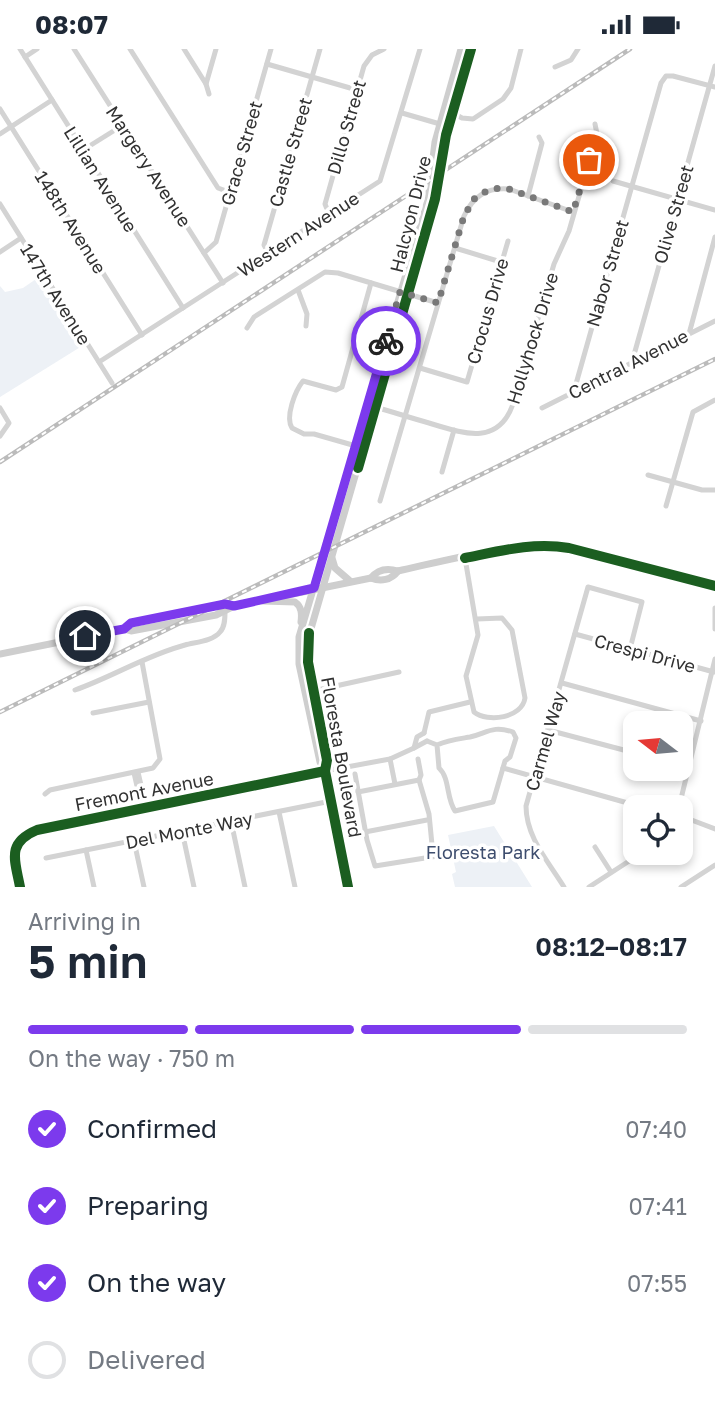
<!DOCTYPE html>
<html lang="en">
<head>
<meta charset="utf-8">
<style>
  :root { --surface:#fff; --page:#f2f2f3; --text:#1f2937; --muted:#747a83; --line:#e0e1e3; --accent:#7c3aed }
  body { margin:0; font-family:"Golos Text",sans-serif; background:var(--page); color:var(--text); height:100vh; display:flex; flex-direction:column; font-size:26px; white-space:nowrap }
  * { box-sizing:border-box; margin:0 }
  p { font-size:23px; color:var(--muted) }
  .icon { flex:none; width:38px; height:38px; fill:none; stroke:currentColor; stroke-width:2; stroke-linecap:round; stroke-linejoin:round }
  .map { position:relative; height:838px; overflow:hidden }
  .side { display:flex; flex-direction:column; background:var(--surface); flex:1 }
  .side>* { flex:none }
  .needle { width:46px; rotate:286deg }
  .buttons { position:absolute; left:623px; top:662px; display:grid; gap:14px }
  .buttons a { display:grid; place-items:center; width:70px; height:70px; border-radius:14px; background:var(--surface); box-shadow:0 4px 10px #0003; font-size:35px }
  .pin { position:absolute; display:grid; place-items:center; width:60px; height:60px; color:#fff; margin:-30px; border:4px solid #fff; border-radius:50%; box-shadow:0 2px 7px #0007 }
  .courier { position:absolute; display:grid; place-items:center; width:70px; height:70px; margin:-35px; border:5px solid #7c3aed; border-radius:50%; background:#fff; color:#222; box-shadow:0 2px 9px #0007 }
  .headline em { font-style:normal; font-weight:600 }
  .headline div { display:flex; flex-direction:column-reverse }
  .headline { display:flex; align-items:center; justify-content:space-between; height:119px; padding:0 28px }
  h1 { font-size:46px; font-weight:600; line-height:52px }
  .bar { display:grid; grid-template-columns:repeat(4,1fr); gap:10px 7px; align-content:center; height:84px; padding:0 28px }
  .bar i { height:9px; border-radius:5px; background:var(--line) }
  .bar .active { background:var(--accent) }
  .bar p { grid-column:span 4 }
  ol { padding:0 28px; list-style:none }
  li { display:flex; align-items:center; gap:21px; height:77px }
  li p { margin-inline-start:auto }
  li .icon { padding:7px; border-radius:50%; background:var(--accent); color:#fff; stroke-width:4 }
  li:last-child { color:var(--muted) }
  li i { width:38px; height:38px; border:4px solid var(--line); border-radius:50% }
  .status { display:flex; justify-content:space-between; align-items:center; height:49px; padding:0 35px; background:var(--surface); direction:ltr }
  .status svg { height:19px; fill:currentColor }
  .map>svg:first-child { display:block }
</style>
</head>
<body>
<div class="status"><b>08:07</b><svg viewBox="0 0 49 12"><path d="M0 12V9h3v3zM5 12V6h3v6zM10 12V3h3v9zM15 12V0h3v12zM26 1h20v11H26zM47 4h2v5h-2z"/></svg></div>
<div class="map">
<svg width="715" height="838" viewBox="0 0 715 838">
  <rect width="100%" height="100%" fill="#fff"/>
  <!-- green -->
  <g fill="#edf1f6">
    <path d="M39 228 82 297 0 348V237L5 243 23 239Z"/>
    <path d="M494 777 532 838H455L452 825 456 823 448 786Z"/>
  </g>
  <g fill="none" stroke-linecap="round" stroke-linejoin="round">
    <!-- street -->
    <g stroke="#d3d3d3" stroke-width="5">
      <path d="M20 0 183 259"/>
      <path d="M74 0 223 234"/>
      <path d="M130 0 218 139 229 143"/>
      <path d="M184 0 206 35 209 45"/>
      <path d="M25 8 37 0"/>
      <path d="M267 15 357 41"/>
      <path d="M555 18 571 11 578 0"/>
      <path d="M206 35 216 0"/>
      <path d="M0 60 142 286"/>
      <path d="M402 64 440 75"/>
      <path d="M453 64 462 69 473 70 503 50 511 39 521 0"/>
      <path d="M0 85 52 51"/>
      <path d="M83 101 123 76"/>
      <path d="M613 132 715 161"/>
      <path d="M528 147 542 94 539 88"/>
      <path d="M0 155 112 334"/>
      <path d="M329 165 325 155 364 17 372 6 384 0"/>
      <path d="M455 199 501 213"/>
      <path d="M0 203 21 189"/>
      <path d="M204 204 216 193 271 0"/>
      <path d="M269 205 264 196 320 0"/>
      <path d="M298 241 307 265 306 277"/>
      <path d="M247 279 254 268 325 223 338 224 438 254"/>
      <path d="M689 285 715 188"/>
      <path d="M99 313 380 132 420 0"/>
      <path d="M632 313 715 17"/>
      <path d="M420 319 467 333 508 192"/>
      <path d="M574 342 661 34 666 27H673L715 38"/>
      <path d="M375 358C393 363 411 369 429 374 462 384 498 398 513 355L554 215 569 182 597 85 595 75"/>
      <path d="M0 359 9 374 0 387"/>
      <path d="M542 359 715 272"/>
      <path d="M356 397 314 385H304L292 379C285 368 295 342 303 332L336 341 342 338 371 234"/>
      <path d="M442 423 454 381"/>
      <path d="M648 426 702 441H715"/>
      <path d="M380 452 464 167C473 148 486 138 509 140L573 163"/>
      <path d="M666 457 693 363 715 351"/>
      <path d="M465 509 478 586 466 627 474 663C488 674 522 669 525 649L512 581 502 569 477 570"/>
      <path d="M715 559V580"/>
      <path d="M575 585 714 623"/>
      <path d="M562 634 701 672"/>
      <path d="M75 641C112 628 147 606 185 596 196 593 213 592 220 583 225 578 225 569 225 562L223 560"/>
      <path d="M313 642 399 623"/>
      <path d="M93 664 149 653"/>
      <path d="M548 681 635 704"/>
      <path d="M424 684 429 663 470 653"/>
      <path d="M424 684 417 688 414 699 427 692"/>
      <path d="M427 692 437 696C448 691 458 690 470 688 487 684 493 676 513 683L516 689 510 708 505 712 493 753 455 762C446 749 450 729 439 719L437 696"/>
      <path d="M390 710 395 735"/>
      <path d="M418 710 421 726 419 731 429 765 433 806"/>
      <path d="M503 719 642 758"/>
      <path d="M325 722 390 710 414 699"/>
      <path d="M138 723 146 758"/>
      <path d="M134 724 142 759"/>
      <path d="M355 725 367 791 375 817 450 805"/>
      <path d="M358 743 419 731"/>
      <path d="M45 745 50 741 153 719 160 710 142 613"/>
      <path d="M679 758 715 610"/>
      <path d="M279 763 295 838"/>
      <path d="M681 767 715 780"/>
      <path d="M231 772 245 838"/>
      <path d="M182 782 194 838"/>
      <path d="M365 783 427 771"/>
      <path d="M134 792 144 838"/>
      <path d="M595 798 611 823"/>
      <path d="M86 801 94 838"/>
      <path d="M46 809 331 752"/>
      <path d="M564 838C548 812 526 788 526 757L588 538 642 553 630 600"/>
      <path d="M589 838 643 803"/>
      <path d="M681 838 715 816"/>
    </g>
    <!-- secondary -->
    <g stroke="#cecece" stroke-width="7">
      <path d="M332 509 335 519 350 532"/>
      <path d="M371 529C378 520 388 519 398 522 448 511 520 491 569 499L715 537"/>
      <path d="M263 552 295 553C302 558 302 565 301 573"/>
      <path d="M124 580 131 574 225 555 234 557"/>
      <path d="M0 605 124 580 131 582 216 566 234 557 371 529C381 533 391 531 398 522"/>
      <path d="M325 722 320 713 299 615V588L428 151 435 93 461 0"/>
      <path d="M20 838C15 811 6 794 37 781L325 722"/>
      <path d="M348 838 325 722 327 711 308 613V590L435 150 446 86 471 0"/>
    </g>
    <!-- rail casing -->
    <g stroke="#bbb" stroke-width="4.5">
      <g id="rail">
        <path d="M0 413 630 0"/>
        <path d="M0 663 715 310"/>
      </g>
    </g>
    <!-- rail -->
    <use href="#rail" stroke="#fff" stroke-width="2" stroke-dasharray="5" stroke-linecap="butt"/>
    <!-- cycleway casing -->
    <g stroke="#fff" stroke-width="15">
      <g id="cycleway">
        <path d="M358 419 435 150 446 86 471 0"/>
        <path d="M465 509C500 502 533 493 569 499L715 537"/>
        <path d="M309 584 308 613 327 711 325 722 348 838"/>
        <path d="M20 838C15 811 6 794 37 781L325 722"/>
      </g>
    </g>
    <!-- cycleway -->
    <use href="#cycleway" stroke="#1b5e20" stroke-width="10"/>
  </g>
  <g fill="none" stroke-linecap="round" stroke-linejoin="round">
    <!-- done -->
    <path stroke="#797979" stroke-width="7" stroke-dasharray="0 12.6" d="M386 292 400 243 438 254 464 167 474 150 482 144 499 139 509 140 573 163 589 111"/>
    <!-- route -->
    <path stroke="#7c3aed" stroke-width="9" d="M85 587 124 580 131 574 225 555 234 557 314 539 386 292"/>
  </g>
  <g text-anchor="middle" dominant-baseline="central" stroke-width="7" stroke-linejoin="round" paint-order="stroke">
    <!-- street labels -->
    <g font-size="18" fill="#313131" stroke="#fff">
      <text transform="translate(346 78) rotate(-74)">Dillo Street</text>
      <text transform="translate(290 103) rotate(-74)">Castle Street</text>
      <text transform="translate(241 104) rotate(-74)">Grace Street</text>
      <text transform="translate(149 117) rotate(57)">Margery Avenue</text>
      <text transform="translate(101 130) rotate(58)">Lillian Avenue</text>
      <text transform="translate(410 165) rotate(-76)">Halcyon Drive</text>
      <text transform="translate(673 165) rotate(-74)">Olive Street</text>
      <text transform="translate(71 173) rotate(58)">148th Avenue</text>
      <text transform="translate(298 185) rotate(-33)">Western Avenue</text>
      <text transform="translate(607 224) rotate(-74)">Nabor Street</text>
      <text transform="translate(56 245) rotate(58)">147th Avenue</text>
      <text transform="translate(487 262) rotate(-74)">Crocus Drive</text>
      <text transform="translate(532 289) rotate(-73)">Hollyhock Drive</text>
      <text transform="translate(628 315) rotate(-27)">Central Avenue</text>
      <text transform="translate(645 604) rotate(15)">Crespi Drive</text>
      <text transform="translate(545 692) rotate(-74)">Carmel Way</text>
      <text transform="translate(342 708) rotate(80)">Floresta Boulevard</text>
      <text transform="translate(144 742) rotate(-11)">Fremont Avenue</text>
      <text transform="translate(189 781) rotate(-11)">Del Monte Way</text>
    </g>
    <!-- park labels -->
    <g font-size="18" fill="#3d4d6e" stroke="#fff">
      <text x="483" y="803">Floresta Park</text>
    </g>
  </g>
</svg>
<div class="buttons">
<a><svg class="needle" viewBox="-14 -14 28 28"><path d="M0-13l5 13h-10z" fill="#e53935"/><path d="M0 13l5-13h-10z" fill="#747a83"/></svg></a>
<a><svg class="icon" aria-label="locate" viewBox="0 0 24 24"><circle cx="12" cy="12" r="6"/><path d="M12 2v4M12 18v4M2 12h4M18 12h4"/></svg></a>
</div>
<div class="pin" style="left:589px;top:111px;background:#ea580c"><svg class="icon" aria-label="bag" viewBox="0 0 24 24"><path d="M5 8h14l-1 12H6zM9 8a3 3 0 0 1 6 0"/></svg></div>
<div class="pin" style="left:85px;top:587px;background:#1f2937"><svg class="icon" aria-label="home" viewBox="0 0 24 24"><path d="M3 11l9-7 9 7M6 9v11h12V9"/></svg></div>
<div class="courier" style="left:386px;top:292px"><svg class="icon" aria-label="bike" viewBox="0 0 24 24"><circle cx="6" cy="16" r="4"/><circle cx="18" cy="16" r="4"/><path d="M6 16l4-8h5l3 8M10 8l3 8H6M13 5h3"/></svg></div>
</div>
<section class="side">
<div class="headline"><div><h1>5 min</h1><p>Arriving in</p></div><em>08:12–08:17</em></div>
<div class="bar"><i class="active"></i><i class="active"></i><i class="active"></i><i></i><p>On the way · 750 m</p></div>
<ol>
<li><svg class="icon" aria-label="check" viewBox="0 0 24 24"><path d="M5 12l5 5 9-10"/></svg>Confirmed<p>07:40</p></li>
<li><svg class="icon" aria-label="check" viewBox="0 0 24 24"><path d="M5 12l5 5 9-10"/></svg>Preparing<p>07:41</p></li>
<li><svg class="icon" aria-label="check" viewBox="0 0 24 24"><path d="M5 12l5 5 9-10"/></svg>On the way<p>07:55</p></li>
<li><i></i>Delivered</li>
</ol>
</section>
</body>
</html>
